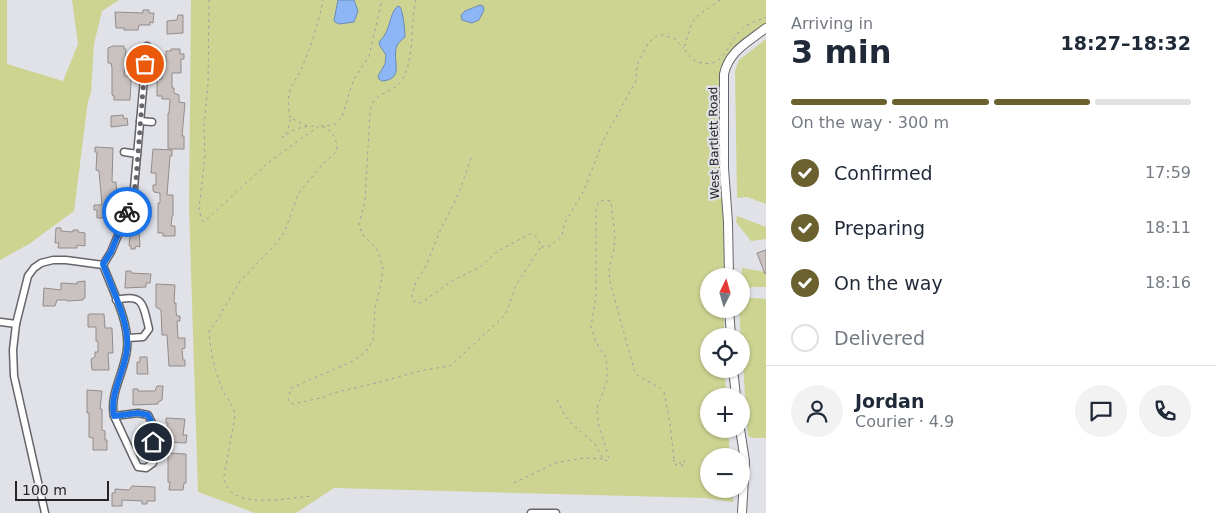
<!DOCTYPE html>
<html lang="en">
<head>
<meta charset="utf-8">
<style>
  :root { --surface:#fff; --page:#f2f2f3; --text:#1f2937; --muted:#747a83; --line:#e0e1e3; --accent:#6a612e }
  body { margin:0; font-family:"DejaVu Sans",sans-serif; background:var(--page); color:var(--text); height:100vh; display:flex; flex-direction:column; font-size:19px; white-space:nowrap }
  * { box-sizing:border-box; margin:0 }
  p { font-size:16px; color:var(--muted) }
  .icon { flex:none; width:28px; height:28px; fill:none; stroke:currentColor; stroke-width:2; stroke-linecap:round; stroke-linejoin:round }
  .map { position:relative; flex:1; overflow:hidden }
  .sheet { display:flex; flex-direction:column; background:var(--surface); width:450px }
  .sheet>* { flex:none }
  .needle { width:32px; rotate:5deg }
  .buttons { position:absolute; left:700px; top:268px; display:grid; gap:10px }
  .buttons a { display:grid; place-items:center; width:50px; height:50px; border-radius:50%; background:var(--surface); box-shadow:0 1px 4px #0004; font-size:25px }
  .scale { position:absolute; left:15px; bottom:12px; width:94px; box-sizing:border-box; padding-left:5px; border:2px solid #252527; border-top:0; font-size:14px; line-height:18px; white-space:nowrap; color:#252527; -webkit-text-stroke:4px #e1e2e8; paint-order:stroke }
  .pin { position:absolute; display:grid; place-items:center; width:42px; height:42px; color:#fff; margin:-21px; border:2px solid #fff; border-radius:50%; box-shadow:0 1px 5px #0007 }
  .courier { position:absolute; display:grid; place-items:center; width:50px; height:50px; margin:-25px; border:4px solid #1a73e8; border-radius:50%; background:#fff; color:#222; box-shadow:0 1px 6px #0007 }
  .headline em { font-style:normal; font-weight:800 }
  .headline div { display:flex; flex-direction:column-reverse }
  .headline { display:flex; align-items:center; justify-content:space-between; height:85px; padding:0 25px }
  h1 { font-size:32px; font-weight:800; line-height:38px }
  .bar { display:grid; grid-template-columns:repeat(4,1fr); gap:8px 5px; align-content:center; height:60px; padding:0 25px }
  .bar i { height:6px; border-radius:4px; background:var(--line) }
  .bar .current { background:var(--accent) }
  .bar p { grid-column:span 4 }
  .line { display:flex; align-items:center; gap:12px; padding:0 25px; border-top:1px solid var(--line) }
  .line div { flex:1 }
  .round { display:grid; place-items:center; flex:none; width:52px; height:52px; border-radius:26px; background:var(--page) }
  ol { padding:0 25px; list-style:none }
  li { display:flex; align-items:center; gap:15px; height:55px }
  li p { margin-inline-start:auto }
  li .icon { padding:5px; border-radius:50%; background:var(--accent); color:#fff; stroke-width:4 }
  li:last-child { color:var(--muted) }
  li i { width:28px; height:28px; border:2px solid var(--line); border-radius:50% }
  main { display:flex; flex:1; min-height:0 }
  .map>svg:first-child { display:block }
</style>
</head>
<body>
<main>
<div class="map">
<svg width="766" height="513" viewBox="0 0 766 513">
  <rect width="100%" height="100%" fill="#e1e2e8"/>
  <!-- green -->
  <g fill="#cdd391">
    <path d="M0 0H7V64L63 81 78 44 72 0H119L102 11 94 44 91 93 88 101 74 211 29 244 0 260Z"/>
    <path d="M191 0H766V23L731 50 722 75 724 276H709V309H724V336H709V369H725L726 396H709V429H728L730 456H709V489H732L733 502 705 498 334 488 296 513H255L198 492 189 207Z"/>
    <path d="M766 39V204L747 197 737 198 735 71 739 60Z"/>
    <path d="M737 216 766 227V239L751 241 736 222Z"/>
    <path d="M742 268 766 272V287H753L741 289Z"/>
    <path d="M741 297 766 299V438H753L748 436 739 309H741Z"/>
  </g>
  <!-- water -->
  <g fill="#8cb6f5" stroke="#6d8ab7">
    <path d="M338 0H354L358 11 354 22 339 24 335 22 334 20Z"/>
    <path d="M480 5 483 6 484 10 479 20 472 23 462 20 461 15 465 11Z"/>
    <path d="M398 6 400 7C403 12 405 30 405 37 402 40 398 42 397 46 391 59 406 79 382 81L379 79 378 76 385 64 386 55 380 46 379 42C392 30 388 14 398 6Z"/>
  </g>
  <!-- building -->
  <g fill="#c9c2c1" stroke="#938c8b">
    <path d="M143 10H149V13H154L153 23 150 22V25H139L138 30H124V28H116L115 12 143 13Z"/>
    <path d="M178 15H183V33L167 34V21L177 20Z"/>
    <path d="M113 46H124V49H126L124 76H130L131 81 130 100H114V96L112 95V68L111 63H108V48Z"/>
    <path d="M171 49H180V54H184V59H181V73H172V88H174V93L179 95V102L185 103 182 136H184V149H168V113H169L170 99H162V96H157V79H162L164 62H166V51H171Z"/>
    <path d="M123 115 124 119 127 118 128 125 111 127V116Z"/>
    <path d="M95 147 113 148 112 182H116L117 198H112V210H110V218H97V210H94V205H102L99 171 96 170 97 152H95Z"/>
    <path d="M153 149 172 150V156H170L167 195H173V216H172L171 226H175V236H163V233H158V203H160V193L154 192 153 190V185H156V173H151Z"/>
    <path d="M56 228H61V231L73 232V230H78V232L85 233V246L77 245V248H58L59 243H55Z"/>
    <path d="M133 230H139L140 247 136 246 135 249H131V246H129L130 234H133Z"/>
    <path d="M766 250V273L765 274 757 253Z"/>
    <path d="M126 271H131V273L151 274 150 283H146V287L125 288Z"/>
    <path d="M85 281V298H83V300L67 301V300H57L55 306H43L44 288 61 290V283L77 284V282Z"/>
    <path d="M156 284 175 285 174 303H176V312L177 316H180V321H177L178 338H185V348L182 349 183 360H185V366H169L167 335H162L161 310 156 307Z"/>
    <path d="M90 314H104L105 328H112L113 353H108L109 370H92L91 359 95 357V352H98V341H96V327H88V315Z"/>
    <path d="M140 357H147L148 374H137V362H140Z"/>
    <path d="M157 386H163L162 400 158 402V404L133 405V389H138V391H155Z"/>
    <path d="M87 390 102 391 100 409H102V430L105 431V440H107V450H93V438L89 437V413H87Z"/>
    <path d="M166 418 185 419 183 435H187L186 443 166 442 168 423H166Z"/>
    <path d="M168 453 186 454V483H184L183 490H169L170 482H168Z"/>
    <path d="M132 486 155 487V501H147V504H142V501L122 500V506H112V493H115V489L129 490Z"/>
  </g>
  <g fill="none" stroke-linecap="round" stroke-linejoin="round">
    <!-- minor casing -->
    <g stroke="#64656a" stroke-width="9">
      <g id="minor">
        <path d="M140 121 152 122"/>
        <path d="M124 152 137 154"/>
        <path d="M133 199 141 204"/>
        <path d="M116 300C144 293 143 305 149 329L143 337 128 338"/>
        <path d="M1 322 16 324"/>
        <path d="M138 413 148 415 153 425V463L146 468 138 467 136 463 114 416Z"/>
        <path d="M114 416C109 394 125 371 127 349 130 323 112 289 103 265L111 252 133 199 147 46"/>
        <path d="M45 513 14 376 13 350 16 324 28 276 34 268 41 263 53 260H66L103 265"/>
        <path d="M531 513H556"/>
      </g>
    </g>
    <!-- tertiary casing -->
    <g stroke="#64656a" stroke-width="10">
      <g id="tertiary">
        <path d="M729 276 728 222 724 168V74C729 51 748 42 766 28"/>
        <path d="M729 309 731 336"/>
        <path d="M733 369 736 396"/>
        <path d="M740 429 745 461 742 513"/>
      </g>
    </g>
    <!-- path -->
    <g stroke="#9c9da1" stroke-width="1" stroke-dasharray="2.5 4" stroke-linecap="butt">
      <path d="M209 0 208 84 204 127 205 156 199 209 202 221H205L269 162 319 126C332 129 337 137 337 151L321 166 298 194 285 231 275 245 241 280 214 325 209 330C209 346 216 374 222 389 227 400 234 403 235 417L224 476C226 513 290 497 313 496"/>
      <path d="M416 0C410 23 415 60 402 80 392 95 374 90 370 111L365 202 359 223 362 234 377 249 383 268 381 283 375 309 373 340 366 352 353 361 291 388 288 400 293 404 325 397 333 393 376 383 424 370 450 366 503 317 507 311 516 285 541 247"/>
      <path d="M720 0 696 17 691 25 684 48C688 56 693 61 702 63 726 68 729 38 744 27 750 23 759 20 766 17"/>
      <path d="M290 118C284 84 295 88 305 60 313 41 319 20 323 0"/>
      <path d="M307 126 291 118 287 132 282 137H285C291 128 306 126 317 126"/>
      <path d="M321 126 334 125 342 117 353 81 369 56 382 0"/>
      <path d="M471 158 459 193 440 231 425 268 416 282 412 295V300L420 303 424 301 450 282 480 267 498 251 530 234C537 236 539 240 541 247L550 246 562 236 564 224 583 192 604 139 636 81 637 65 649 42 658 35H664L675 39 684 48"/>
      <path d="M557 400 564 414 573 425 595 444 603 459 607 461 609 459 598 422 597 408 607 381V365L605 356 596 342 591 327 596 295V209L599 202 604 200 611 201 615 235 614 249 609 269 610 282 635 373 640 377 660 388 664 392 670 424 674 460"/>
      <path d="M673 460 677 463H681L683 460 685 462V464L680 466 676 465Z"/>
      <path d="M514 483 555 463 584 458 603 459"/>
    </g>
    <!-- minor -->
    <use href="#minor" stroke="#fff" stroke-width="6"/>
    <!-- tertiary -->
    <use href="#tertiary" stroke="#fff" stroke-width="8"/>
  </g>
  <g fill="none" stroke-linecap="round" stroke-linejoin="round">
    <!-- done -->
    <path stroke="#67676b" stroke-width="5" stroke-dasharray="0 9" d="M127 212 133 199 136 180 145 64"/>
    <!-- route -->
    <path stroke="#1a73e8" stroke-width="6" d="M127 212 111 252 103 264C112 289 130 323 127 349 125 371 109 394 114 416L138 413 148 415 153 425V442"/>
  </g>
  <g text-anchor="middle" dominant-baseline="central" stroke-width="4.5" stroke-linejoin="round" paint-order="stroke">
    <!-- street labels -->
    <g font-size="12" fill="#252527" stroke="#e1e2e8">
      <text transform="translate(714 143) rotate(-91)">West Bartlett Road</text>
    </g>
  </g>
</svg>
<div class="buttons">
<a><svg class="needle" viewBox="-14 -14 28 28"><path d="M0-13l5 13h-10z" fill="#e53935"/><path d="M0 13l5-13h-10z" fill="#747a83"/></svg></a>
<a><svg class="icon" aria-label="locate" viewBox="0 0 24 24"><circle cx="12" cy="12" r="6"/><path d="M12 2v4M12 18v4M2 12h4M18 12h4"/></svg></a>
<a>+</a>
<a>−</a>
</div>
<div class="scale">100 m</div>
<div class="pin" style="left:145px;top:64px;background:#ea580c"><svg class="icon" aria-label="bag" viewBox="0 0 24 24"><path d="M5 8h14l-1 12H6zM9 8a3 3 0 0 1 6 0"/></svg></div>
<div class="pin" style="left:153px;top:442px;background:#1f2937"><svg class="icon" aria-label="home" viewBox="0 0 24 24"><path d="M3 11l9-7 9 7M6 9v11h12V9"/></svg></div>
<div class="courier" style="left:127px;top:212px"><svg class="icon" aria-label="bike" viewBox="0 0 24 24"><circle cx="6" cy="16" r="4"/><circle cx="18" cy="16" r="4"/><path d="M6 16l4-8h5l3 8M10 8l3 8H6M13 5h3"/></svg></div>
</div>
<section class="sheet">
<div class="headline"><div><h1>3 min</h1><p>Arriving in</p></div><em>18:27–18:32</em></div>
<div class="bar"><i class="current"></i><i class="current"></i><i class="current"></i><i></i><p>On the way · 300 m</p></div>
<ol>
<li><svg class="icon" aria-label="check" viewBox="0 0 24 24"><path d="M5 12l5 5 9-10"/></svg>Confirmed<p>17:59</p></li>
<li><svg class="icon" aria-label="check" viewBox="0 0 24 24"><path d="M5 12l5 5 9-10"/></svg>Preparing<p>18:11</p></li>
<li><svg class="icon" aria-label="check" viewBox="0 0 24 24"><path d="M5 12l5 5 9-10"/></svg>On the way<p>18:16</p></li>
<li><i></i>Delivered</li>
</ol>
<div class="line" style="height:90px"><a class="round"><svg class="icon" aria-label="person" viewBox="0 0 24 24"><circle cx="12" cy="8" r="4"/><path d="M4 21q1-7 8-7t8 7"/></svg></a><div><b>Jordan</b><p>Courier · 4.9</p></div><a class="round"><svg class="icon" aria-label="chat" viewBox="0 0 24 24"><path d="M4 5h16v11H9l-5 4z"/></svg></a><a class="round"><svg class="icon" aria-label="phone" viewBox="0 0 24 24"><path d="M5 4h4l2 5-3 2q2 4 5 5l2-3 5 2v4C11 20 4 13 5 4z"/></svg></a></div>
</section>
</main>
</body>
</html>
